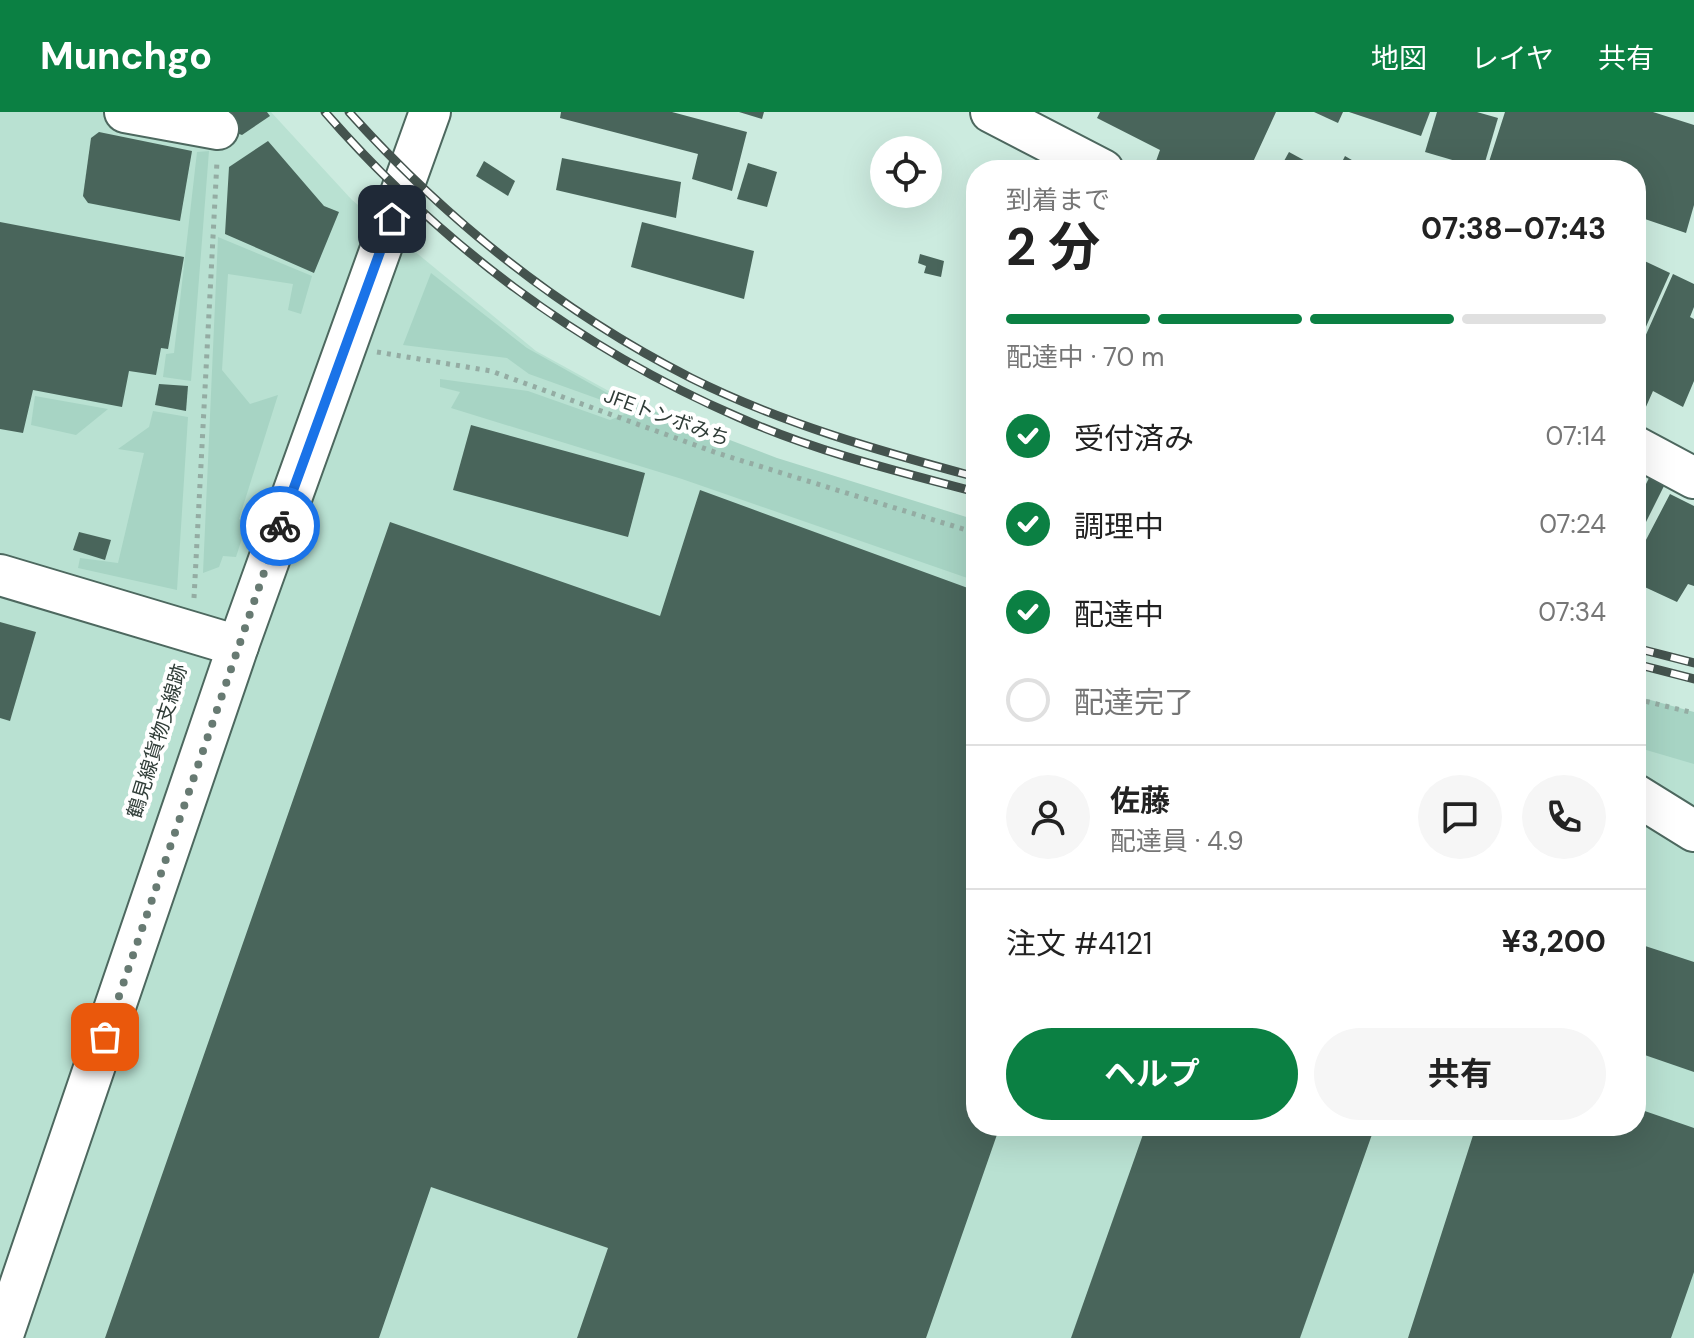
<!DOCTYPE html>
<html lang="ja">
<head>
<meta charset="utf-8">
<style>
  :root { --surface:#fff; --page:#f6f6f6; --text:#222; --muted:#767676; --line:#e0e0e0; --accent:#0b8043 }
  body { margin:0; font-family:"DM Sans","Noto Sans JP",sans-serif; background:var(--page); color:var(--text); height:100vh; display:flex; flex-direction:column; font-size:30px; white-space:nowrap }
  * { box-sizing:border-box; margin:0 }
  p { font-size:26px; color:var(--muted) }
  .icon { flex:none; width:44px; height:44px; fill:none; stroke:currentColor; stroke-width:2; stroke-linecap:round; stroke-linejoin:round }
  .map { position:relative; flex:1; overflow:hidden }
  .side { position:absolute; left:966px; top:48px; width:680px; height:976px; display:flex; flex-direction:column; background:var(--surface); border-radius:32px; box-shadow:0 8px 32px #0002 }
  .side>* { flex:none }
  .fabs { position:absolute; left:870px; top:24px; display:grid; gap:16px }
  .fabs a { display:grid; place-items:center; width:72px; height:72px; border-radius:50%; background:var(--surface); box-shadow:0 8px 32px #0002; font-size:40px }
  .pin { position:absolute; display:grid; place-items:center; width:68px; height:68px; color:#fff; margin:-34px; border-radius:16px; box-shadow:0 4px 12px #0006 }
  .courier { position:absolute; display:grid; place-items:center; width:80px; height:80px; margin:-40px; border:6px solid #1a73e8; border-radius:50%; background:#fff; color:#222; box-shadow:0 2px 10px #0007 }
  .overview em { font-style:normal; font-weight:700 }
  .overview div { display:flex; flex-direction:column-reverse }
  .overview { display:flex; align-items:center; justify-content:space-between; height:136px; padding:0 40px }
  h1 { font-size:52px; font-weight:700; line-height:60px }
  .bar { display:grid; grid-template-columns:repeat(4,1fr); gap:12px 8px; align-content:center; height:96px; padding:0 40px }
  .bar i { height:10px; border-radius:6px; background:var(--line) }
  .bar .selected { background:var(--accent) }
  .bar p { grid-column:span 4 }
  .line { display:flex; align-items:center; gap:20px; padding:0 40px; border-top:2px solid var(--line) }
  .line div { flex:1 }
  .round { display:grid; place-items:center; flex:none; width:84px; height:84px; border-radius:42px; background:var(--page) }
  ol { padding:0 40px; list-style:none }
  li { display:flex; align-items:center; gap:24px; height:88px }
  li p { margin-inline-start:auto }
  li .icon { padding:8px; border-radius:50%; background:var(--accent); color:#fff; stroke-width:4 }
  li:last-child { color:var(--muted) }
  li i { width:44px; height:44px; border:4px solid var(--line); border-radius:50% }
  .button { display:flex; gap:16px; margin-top:auto; padding:16px 40px }
  .button a { flex:1; height:92px; border-radius:48px; background:var(--accent); color:#fff; font-size:32px; font-weight:700; line-height:92px; text-align:center }
  .button a+a { background:var(--page); color:var(--text) }
  header { display:flex; align-items:center; gap:48px; box-sizing:border-box; height:112px; padding:0 40px; background:var(--accent); color:#fff }
  header strong { font-size:38px }
  nav { display:flex; gap:44px; margin-inline-start:auto; font-size:28px }
  .map>svg:first-child { display:block }
</style>
</head>
<body>
<header>
<strong>Munchgo</strong>
<nav><a>地図</a><a>レイヤ</a><a>共有</a></nav>
</header>
<div class="map">
<svg width="1694" height="1226" viewBox="0 0 1694 1226">
  <rect width="100%" height="100%" fill="#ccebdf"/>
  <!-- built -->
  <path fill="#b9e1d2" d="M0 0H271L352 88 536 239 616 283 717 326 976 425V1014H1636V614L1694 631V1226H0Z"/>
  <!-- green -->
  <g fill="#a7d4c4">
    <path d="M209 39 191 269 163 265 166 242 174 241 197 40Z"/>
    <path d="M218 125 312 164 301 202 288 198 293 172 228 162 222 258 250 292 278 283 239 407 247 411 236 445 223 444 219 455 203 461Z"/>
    <path d="M431 161 527 236 609 282 777 346 976 408V469L682 367 451 296 460 280 440 275V267L528 279 610 308 632 299 529 262 507 246 403 233Z"/>
    <path d="M35 284 108 297 76 323 31 313Z"/>
    <path d="M153 299 188 305 177 478 78 456 80 446 118 451 144 341 118 337 149 315Z"/>
    <path d="M1636 584 1694 600V652L1636 635Z"/>
  </g>
  <!-- building -->
  <g fill="#49655b">
    <path d="M231 0H267L270 4 242 23 231 19Z"/>
    <path d="M561 0H672L747 20 732 79 692 67 698 42 560 6Z"/>
    <path d="M739 0H764L762 7Z"/>
    <path d="M1100 0H1276L1253 50 1263 54 1260 58H1166L1155 52 1160 38 1097 6Z"/>
    <path d="M1314 0H1343L1338 11Z"/>
    <path d="M1349 0H1430L1421 24Z"/>
    <path d="M1437 0H1477L1498 6 1483 57 1425 40Z"/>
    <path d="M1505 0H1653L1694 13V93L1686 121 1636 104V58L1487 56Z"/>
    <path d="M99 20 192 39 180 109 88 91 83 84 91 26Z"/>
    <path d="M268 29 324 94 339 100 314 161 225 122 229 55Z"/>
    <path d="M1289 40 1322 58H1279Z"/>
    <path d="M1345 44 1362 54 1360 58H1338Z"/>
    <path d="M562 46 681 70 676 106 556 78Z"/>
    <path d="M484 49 515 69 508 84 476 64Z"/>
    <path d="M748 51 777 60 767 95 737 87Z"/>
    <path d="M0 110 184 145 168 237 161 236 156 263 129 259 122 295 33 278 23 321 0 317Z"/>
    <path d="M642 110 754 139 744 187 631 155Z"/>
    <path d="M920 142 944 149 941 165 924 161 926 154 918 151Z"/>
    <path d="M1636 145 1670 161 1636 237Z"/>
    <path d="M1673 162 1694 172V195L1690 205 1694 207V269L1683 295 1653 279 1641 306 1636 303V245Z"/>
    <path d="M159 272 188 274 186 299 155 293Z"/>
    <path d="M471 313 645 361 628 425 453 378Z"/>
    <path d="M1636 362 1644 366 1636 384Z"/>
    <path d="M1650 364 1665 372 1636 430V392Z"/>
    <path d="M700 378 976 479V1014H1000L926 1226H577L608 1136 431 1075 379 1226H105L390 410 660 504Z"/>
    <path d="M1670 382 1694 394V474L1688 472 1677 490 1636 471V447Z"/>
    <path d="M79 420 111 428 105 448 73 438Z"/>
    <path d="M0 510 36 520 10 609 0 606Z"/>
    <path d="M1636 831 1694 850V960L1636 940Z"/>
    <path d="M1636 996 1694 1016V1160L1671 1226H1408L1476 1014H1636Z"/>
    <path d="M1146 1014H1375L1300 1226H1071Z"/>
  </g>
  <g fill="none" stroke-linecap="round" stroke-linejoin="round">
    <!-- minor casing -->
    <g stroke="#4d685f" stroke-width="44">
      <g id="minor">
        <path d="M125 0 218 17"/>
        <path d="M991 0 1103 58"/>
        <path d="M1636 335 1694 366"/>
        <path d="M0 463 238 534"/>
        <path d="M1636 683 1694 719"/>
        <path d="M2 1226 238 534 430 0"/>
      </g>
    </g>
    <!-- path -->
    <g stroke="#94aca3" stroke-width="5" stroke-dasharray="4 6" stroke-linecap="butt">
      <path d="M377 240 491 259 717 341 976 421"/>
      <path d="M194 486 217 49"/>
      <path d="M1636 587 1694 601"/>
    </g>
    <!-- minor -->
    <use href="#minor" stroke="#fff" stroke-width="40"/>
    <!-- rail casing -->
    <g stroke="#44534e" stroke-width="9">
      <g id="rail">
        <path d="M325 0C439 131 579 236 738 305 814 339 896 359 976 380"/>
        <path d="M349 0C447 109 560 199 691 266 781 311 879 339 976 365"/>
        <path d="M1636 536 1694 551"/>
        <path d="M1636 552 1694 567"/>
      </g>
    </g>
    <!-- rail -->
    <use href="#rail" stroke="#fff" stroke-width="6" stroke-dasharray="18" stroke-linecap="butt"/>
  </g>
  <g fill="none" stroke-linecap="round" stroke-linejoin="round">
    <!-- done -->
    <path stroke="#677a72" stroke-width="8" stroke-dasharray="0 14.4" d="M105 925 280 414"/>
    <!-- route -->
    <path stroke="#1a73e8" stroke-width="10" d="M280 414 392 107"/>
  </g>
  <g text-anchor="middle" dominant-baseline="central" stroke-width="8" stroke-linejoin="round" paint-order="stroke">
    <!-- street labels -->
    <g font-size="20" fill="#303d38" stroke="#fff">
      <text transform="translate(667 305) rotate(20)">JFEトンボみち</text>
      <text transform="translate(157 629) rotate(-73)">鶴見線貨物支線跡</text>
    </g>
  </g>
</svg>
<div class="fabs">
<a><svg class="icon" aria-label="locate" viewBox="0 0 24 24"><circle cx="12" cy="12" r="6"/><path d="M12 2v4M12 18v4M2 12h4M18 12h4"/></svg></a>
</div>
<div class="pin" style="left:105px;top:925px;background:#ea580c"><svg class="icon" aria-label="bag" viewBox="0 0 24 24"><path d="M5 8h14l-1 12H6zM9 8a3 3 0 0 1 6 0"/></svg></div>
<div class="pin" style="left:392px;top:107px;background:#1f2937"><svg class="icon" aria-label="home" viewBox="0 0 24 24"><path d="M3 11l9-7 9 7M6 9v11h12V9"/></svg></div>
<div class="courier" style="left:280px;top:414px"><svg class="icon" aria-label="bike" viewBox="0 0 24 24"><circle cx="6" cy="16" r="4"/><circle cx="18" cy="16" r="4"/><path d="M6 16l4-8h5l3 8M10 8l3 8H6M13 5h3"/></svg></div>
<section class="side">
<div class="overview"><div><h1>2 分</h1><p>到着まで</p></div><em>07:38–07:43</em></div>
<div class="bar"><i class="selected"></i><i class="selected"></i><i class="selected"></i><i></i><p>配達中 · 70 m</p></div>
<ol>
<li><svg class="icon" aria-label="check" viewBox="0 0 24 24"><path d="M5 12l5 5 9-10"/></svg>受付済み<p>07:14</p></li>
<li><svg class="icon" aria-label="check" viewBox="0 0 24 24"><path d="M5 12l5 5 9-10"/></svg>調理中<p>07:24</p></li>
<li><svg class="icon" aria-label="check" viewBox="0 0 24 24"><path d="M5 12l5 5 9-10"/></svg>配達中<p>07:34</p></li>
<li><i></i>配達完了</li>
</ol>
<div class="line" style="height:144px"><a class="round"><svg class="icon" aria-label="person" viewBox="0 0 24 24"><circle cx="12" cy="8" r="4"/><path d="M4 21q1-7 8-7t8 7"/></svg></a><div><b>佐藤</b><p>配達員 · 4.9</p></div><a class="round"><svg class="icon" aria-label="chat" viewBox="0 0 24 24"><path d="M4 5h16v11H9l-5 4z"/></svg></a><a class="round"><svg class="icon" aria-label="phone" viewBox="0 0 24 24"><path d="M5 4h4l2 5-3 2q2 4 5 5l2-3 5 2v4C11 20 4 13 5 4z"/></svg></a></div>
<div class="line" style="height:104px"><div>注文 #4121</div><b>¥3,200</b></div>
<div class="button"><a>ヘルプ</a><a>共有</a></div>
</section>
</div>
</body>
</html>
